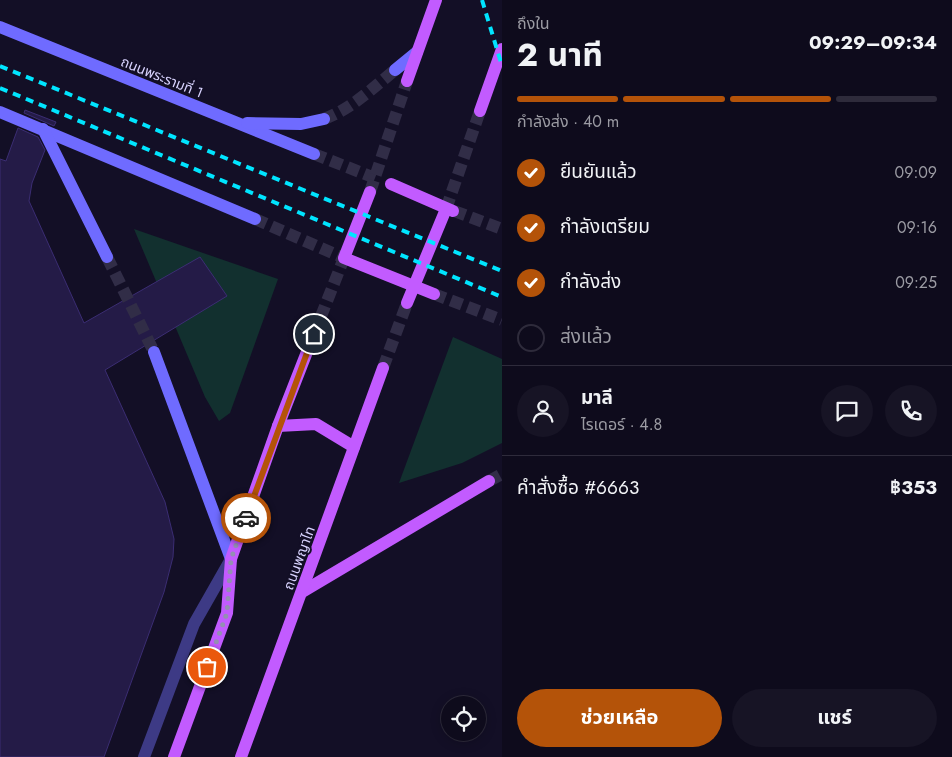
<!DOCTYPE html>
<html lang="th">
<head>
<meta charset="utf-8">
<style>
  :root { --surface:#0e0b1c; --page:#171425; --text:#f1f3f6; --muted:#9b9ba3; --line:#2e2b3b; --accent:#b45309 }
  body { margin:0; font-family:Jost,"Noto Sans Thai",sans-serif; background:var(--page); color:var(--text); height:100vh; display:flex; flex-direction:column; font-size:19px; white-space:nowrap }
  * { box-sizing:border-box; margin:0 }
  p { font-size:16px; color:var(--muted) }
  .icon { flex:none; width:28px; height:28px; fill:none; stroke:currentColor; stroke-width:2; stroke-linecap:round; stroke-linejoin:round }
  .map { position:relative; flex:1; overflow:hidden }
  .drawer { display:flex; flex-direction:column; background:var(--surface); width:450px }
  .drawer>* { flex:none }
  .tools { position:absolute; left:441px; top:696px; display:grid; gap:10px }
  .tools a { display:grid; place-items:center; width:45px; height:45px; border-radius:50%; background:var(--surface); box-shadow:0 2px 12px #0003,0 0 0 1px var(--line); font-size:25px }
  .pin { position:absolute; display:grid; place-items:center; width:42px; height:42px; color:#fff; margin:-21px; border:2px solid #fff; border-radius:50%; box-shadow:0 1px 5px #0007 }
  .courier { position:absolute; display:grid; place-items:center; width:50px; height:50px; margin:-25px; border:4px solid #b45309; border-radius:50%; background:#fff; color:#222; box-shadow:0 1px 6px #0007 }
  .head em { font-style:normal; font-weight:700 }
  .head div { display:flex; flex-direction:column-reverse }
  .head { display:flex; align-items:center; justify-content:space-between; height:85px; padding:0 15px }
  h1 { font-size:32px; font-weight:700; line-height:38px }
  .bar { display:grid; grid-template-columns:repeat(4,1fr); gap:8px 5px; align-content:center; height:60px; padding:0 15px }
  .bar i { height:6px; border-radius:4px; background:var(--line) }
  .bar .active { background:var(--accent) }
  .bar p { grid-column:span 4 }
  .line { display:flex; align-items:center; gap:12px; padding:0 15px; border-top:1px solid var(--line) }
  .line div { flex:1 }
  .round { display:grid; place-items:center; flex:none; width:52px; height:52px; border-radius:26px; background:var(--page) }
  ol { padding:0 15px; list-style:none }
  li { display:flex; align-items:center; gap:15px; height:55px }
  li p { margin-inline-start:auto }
  li .icon { padding:5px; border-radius:50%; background:var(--accent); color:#fff; stroke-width:4 }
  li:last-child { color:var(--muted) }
  li i { width:28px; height:28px; border:2px solid var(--line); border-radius:50% }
  .primary-button { display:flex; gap:10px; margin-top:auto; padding:10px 15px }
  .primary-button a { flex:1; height:58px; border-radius:30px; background:var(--accent); color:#fff; font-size:20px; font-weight:700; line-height:58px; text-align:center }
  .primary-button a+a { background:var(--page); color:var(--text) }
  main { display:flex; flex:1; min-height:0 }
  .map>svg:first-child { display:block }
</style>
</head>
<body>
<main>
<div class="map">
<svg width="502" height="757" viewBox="0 0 502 757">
  <rect width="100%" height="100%" fill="#130f26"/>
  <!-- green -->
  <g fill="#12302f">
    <path d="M134 229 278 279 230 413 219 421 205 397Z"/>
    <path d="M453 337 502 359V443L462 463 399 483Z"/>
  </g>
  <!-- building -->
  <g fill="#241b47" stroke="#3b2d73">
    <path d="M25 110 56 122 54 126 24 113Z"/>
    <path d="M18 128 38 137 45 150 32 183 29 201 84 323 200 257 227 296 105 370 165 502 174 539 173 557 164 592 104 757H0V159L6 161Z"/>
  </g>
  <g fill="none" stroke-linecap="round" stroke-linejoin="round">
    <!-- secondary-tunnel -->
    <g stroke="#312d47" stroke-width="12" stroke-dasharray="12 6" stroke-linecap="butt">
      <path d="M324 119C351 109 373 88 395 70"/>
      <path d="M314 154 375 178"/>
      <path d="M255 219 344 258"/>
      <path d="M107 257 154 352"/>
    </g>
    <!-- primary-tunnel -->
    <g stroke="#312d47" stroke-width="12" stroke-dasharray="12 6" stroke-linecap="butt">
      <path d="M370 192 407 81"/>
      <path d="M446 209 480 111"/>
      <path d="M454 211 502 229"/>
      <path d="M434 294 502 320"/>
      <path d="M314 334 344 258"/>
      <path d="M383 368 407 303"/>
      <path d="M489 481 502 474"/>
    </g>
    <!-- service -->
    <path stroke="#3d3a85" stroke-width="12" d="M144 757 194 624 231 559"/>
    <!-- secondary -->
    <g stroke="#6f6bff" stroke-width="12">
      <path d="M0 27 314 154"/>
      <path d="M395 70 417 52"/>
      <path d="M0 112 255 219"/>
      <path d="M247 123 301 124 324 119"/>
      <path d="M43 129 107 257"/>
      <path d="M154 352 231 559"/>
    </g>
    <!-- primary -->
    <g stroke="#c25bff" stroke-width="12">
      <path d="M407 81 436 0"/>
      <path d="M480 111 502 49"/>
      <path d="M391 184 453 211"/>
      <path d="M370 192 344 258 434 294"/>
      <path d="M407 303 446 209"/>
      <path d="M278 426 316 424 354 447"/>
      <path d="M302 592 489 481"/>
      <path d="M174 757 227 613 231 559 278 426 314 334"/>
      <path d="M241 757 383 368"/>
    </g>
    <!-- rail -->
    <g stroke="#00e5ff" stroke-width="4" stroke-dasharray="8 6" stroke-linecap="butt">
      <path d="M482 0 502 66"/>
      <path d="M0 66 502 271"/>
      <path d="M0 88 502 297"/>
    </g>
  </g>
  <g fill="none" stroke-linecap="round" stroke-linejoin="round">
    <!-- done -->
    <path stroke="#948fb3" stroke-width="5" stroke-dasharray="0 9" d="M207 667 227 613 231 559 246 518"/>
    <!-- route -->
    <path stroke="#b45309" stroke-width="6" d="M246 518 314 334"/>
  </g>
  <g text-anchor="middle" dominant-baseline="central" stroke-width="4" stroke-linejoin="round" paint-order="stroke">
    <!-- street labels -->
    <g font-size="14" fill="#d9d4ff" stroke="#130f26">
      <text transform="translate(162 77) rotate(22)">ถนนพระรามที่ 1</text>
      <text transform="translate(299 558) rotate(-70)">ถนนพญาไท</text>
    </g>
  </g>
</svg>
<div class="tools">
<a><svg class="icon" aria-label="locate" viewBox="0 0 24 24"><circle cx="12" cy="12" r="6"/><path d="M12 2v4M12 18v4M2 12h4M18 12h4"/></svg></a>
</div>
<div class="pin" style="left:207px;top:667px;background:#ea580c"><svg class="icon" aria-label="bag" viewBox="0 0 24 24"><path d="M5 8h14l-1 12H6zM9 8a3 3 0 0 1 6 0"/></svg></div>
<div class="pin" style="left:314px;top:334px;background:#1f2937"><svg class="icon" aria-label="home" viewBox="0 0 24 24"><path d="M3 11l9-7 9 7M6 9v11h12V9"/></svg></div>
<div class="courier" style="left:246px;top:518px"><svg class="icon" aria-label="car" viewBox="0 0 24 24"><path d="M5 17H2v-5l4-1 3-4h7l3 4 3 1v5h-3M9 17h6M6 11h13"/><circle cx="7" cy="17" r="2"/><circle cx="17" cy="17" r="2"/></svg></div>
</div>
<section class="drawer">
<div class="head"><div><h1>2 นาที</h1><p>ถึงใน</p></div><em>09:29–09:34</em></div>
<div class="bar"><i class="active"></i><i class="active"></i><i class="active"></i><i></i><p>กำลังส่ง · 40 m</p></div>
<ol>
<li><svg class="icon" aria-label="check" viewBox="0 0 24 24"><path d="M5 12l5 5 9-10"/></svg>ยืนยันแล้ว<p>09:09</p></li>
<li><svg class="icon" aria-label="check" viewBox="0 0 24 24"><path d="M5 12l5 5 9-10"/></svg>กำลังเตรียม<p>09:16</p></li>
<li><svg class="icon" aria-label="check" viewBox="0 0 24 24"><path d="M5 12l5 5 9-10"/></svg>กำลังส่ง<p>09:25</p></li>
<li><i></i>ส่งแล้ว</li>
</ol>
<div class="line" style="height:90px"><a class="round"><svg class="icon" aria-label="person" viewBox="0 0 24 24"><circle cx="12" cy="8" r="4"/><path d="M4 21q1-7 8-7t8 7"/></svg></a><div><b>มาลี</b><p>ไรเดอร์ · 4.8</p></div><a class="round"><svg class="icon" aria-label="chat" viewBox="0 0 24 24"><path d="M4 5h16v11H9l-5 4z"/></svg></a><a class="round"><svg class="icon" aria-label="phone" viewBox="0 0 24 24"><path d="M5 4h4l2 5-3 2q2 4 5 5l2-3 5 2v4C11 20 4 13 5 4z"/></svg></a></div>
<div class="line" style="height:65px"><div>คำสั่งซื้อ #6663</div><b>฿353</b></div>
<div class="primary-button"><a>ช่วยเหลือ</a><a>แชร์</a></div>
</section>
</main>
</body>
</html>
